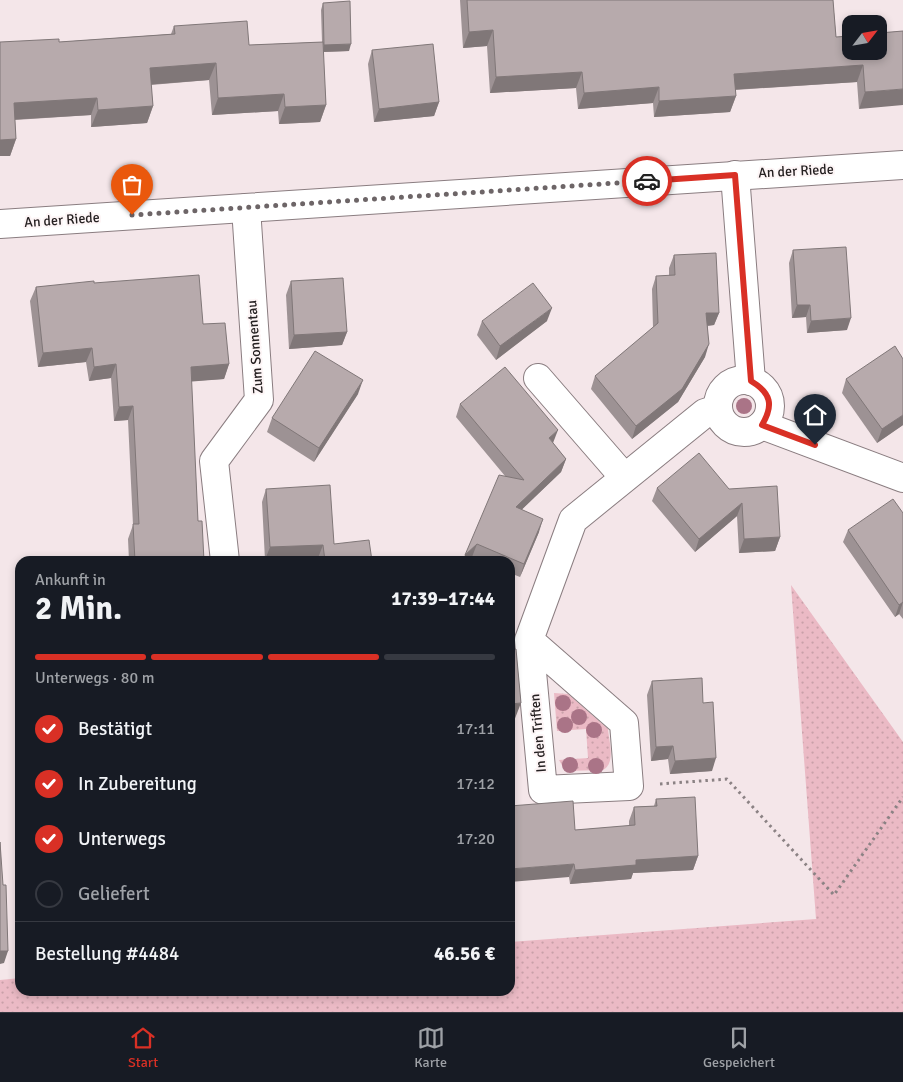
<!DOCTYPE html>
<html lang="de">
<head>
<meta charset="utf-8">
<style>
  :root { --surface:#171b24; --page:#242831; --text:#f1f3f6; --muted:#9ea1a6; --line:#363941; --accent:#d93025 }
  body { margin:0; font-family:Signika,sans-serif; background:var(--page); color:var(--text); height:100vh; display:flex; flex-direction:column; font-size:19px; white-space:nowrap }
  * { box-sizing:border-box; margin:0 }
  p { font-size:16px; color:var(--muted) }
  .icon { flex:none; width:28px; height:28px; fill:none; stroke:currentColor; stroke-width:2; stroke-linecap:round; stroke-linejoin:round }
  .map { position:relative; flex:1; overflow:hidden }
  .details { position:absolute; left:15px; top:556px; width:500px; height:440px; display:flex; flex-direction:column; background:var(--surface); border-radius:15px; box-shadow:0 2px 8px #0003 }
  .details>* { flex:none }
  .needle { width:32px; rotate:59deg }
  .tools { position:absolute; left:842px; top:15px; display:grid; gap:10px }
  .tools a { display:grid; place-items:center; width:45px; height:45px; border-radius:10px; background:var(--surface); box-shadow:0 2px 8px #0003; font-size:25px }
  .pin { position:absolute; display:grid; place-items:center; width:42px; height:42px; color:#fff; margin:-51px -21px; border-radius:50% 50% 50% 0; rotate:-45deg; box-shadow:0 0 5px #0007 }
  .pin .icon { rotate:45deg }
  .courier { position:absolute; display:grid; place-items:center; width:50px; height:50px; margin:-25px; border:4px solid #d93025; border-radius:50%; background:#fff; color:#222; box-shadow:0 1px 6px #0007 }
  .summary em { font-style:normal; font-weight:700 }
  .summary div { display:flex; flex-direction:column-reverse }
  .summary { display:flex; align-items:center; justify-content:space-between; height:85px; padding:0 20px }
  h1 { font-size:32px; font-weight:700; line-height:38px }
  .bar { display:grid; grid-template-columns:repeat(4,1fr); gap:8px 5px; align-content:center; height:60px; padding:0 20px }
  .bar i { height:6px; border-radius:4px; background:var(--line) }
  .bar .current { background:var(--accent) }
  .bar p { grid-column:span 4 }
  .line { display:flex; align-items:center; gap:12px; padding:0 20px; border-top:1px solid var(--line) }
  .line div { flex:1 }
  ol { padding:0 20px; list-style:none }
  li { display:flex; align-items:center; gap:15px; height:55px }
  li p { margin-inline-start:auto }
  li .icon { padding:5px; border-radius:50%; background:var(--accent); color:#fff; stroke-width:4 }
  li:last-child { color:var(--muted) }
  li i { width:28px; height:28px; border:2px solid var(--line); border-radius:50% }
  .tab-bar { display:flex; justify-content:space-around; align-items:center; height:70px; border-top:1px solid var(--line); background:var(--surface); font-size:14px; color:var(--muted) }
  .tab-bar a { display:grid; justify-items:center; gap:2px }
  .tab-bar .current { color:var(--accent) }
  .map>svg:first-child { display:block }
</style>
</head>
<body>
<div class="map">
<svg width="903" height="1012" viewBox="0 0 903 1012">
  <defs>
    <pattern id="grass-dots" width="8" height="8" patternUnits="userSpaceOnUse" patternTransform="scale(1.25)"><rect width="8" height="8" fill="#ebbac5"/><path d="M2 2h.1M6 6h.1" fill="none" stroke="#c9a0a9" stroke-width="1.8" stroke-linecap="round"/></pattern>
  </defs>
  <rect width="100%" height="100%" fill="#f4e6e9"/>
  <!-- grass -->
  <g fill="url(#grass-dots)">
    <path d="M791 585 903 742V1012H0V980L20 978V991H510V942L816 919Z"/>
    <path d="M554 693 568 694 608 729C609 742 616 763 603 770L565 771 559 760 588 758 586 729 557 731Z"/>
  </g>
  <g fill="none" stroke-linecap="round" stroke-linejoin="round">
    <!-- street casing -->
    <g stroke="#8a7d80" stroke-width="30">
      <g id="street">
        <path d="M735 175 751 381"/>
        <path d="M0 224 903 165"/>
        <path d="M538 378 624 477"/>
        <circle cx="744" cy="406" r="26"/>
        <path d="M762 425 903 478"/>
        <path d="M225 561 214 461 259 400 246 208"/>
        <path d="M529 640 624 723 629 786 543 790 529 640 573 520 705 413 718 409"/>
      </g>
    </g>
    <!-- path -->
    <path stroke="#8b8284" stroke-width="3" stroke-dasharray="2.5 4" stroke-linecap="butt" d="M660 784 727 779 834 895 903 797"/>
    <!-- street -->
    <use href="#street" stroke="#fff" stroke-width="28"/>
  </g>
  <!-- trees -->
  <g fill="#aa7487">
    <circle cx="744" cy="406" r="8"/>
    <circle cx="563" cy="703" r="8"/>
    <circle cx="579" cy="717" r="8"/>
    <circle cx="565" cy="725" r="8"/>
    <circle cx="594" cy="730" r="8"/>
    <circle cx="570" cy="765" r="8"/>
    <circle cx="596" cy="766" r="8"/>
  </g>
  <!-- wall -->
  <g fill="#9d9294">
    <path d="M460 0H833L836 37 903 31 859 109 857 82 735 90 736 96 730 112 654 117 653 103 578 109 576 88 490 93 487 46 463 48Z"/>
    <path d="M323 3 349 51 323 52 326 105 320 122 279 124 278 111 212 115 209 80 151 85 153 106 147 123 91 127V115L15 120 16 139 10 156H0V42H59L171 34 174 26 249 45 322 42 321 10Z"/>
    <path d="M372 50 439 102 434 116 374 122 368 64Z"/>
    <path d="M793 250 847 330 807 333 806 317 792 318 789 263Z"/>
    <path d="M674 255 719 313 714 325 708 326 705 357 678 402 632 439 591 389 595 376 653 328 652 289 656 276H669V268Z"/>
    <path d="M291 281 347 332 342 345 289 349 286 295Z"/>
    <path d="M94 283 203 324 229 364 224 379 191 381 198 521 204 561H129L128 539 133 525 128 420 114 421 111 378 89 381 86 362 38 367 30 301 36 287Z"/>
    <path d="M482 321H547L496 360 477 335Z"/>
    <path d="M846 379 903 425 877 443 842 393Z"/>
    <path d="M358 394 314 462 267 432 272 418Z"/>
    <path d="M460 404 553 443 566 459 561 472 522 509 539 532 520 577 510 573V561H482L472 557 468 561H463L465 555 505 476 456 417Z"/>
    <path d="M657 488 729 489 780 537 775 551 739 553 737 516 695 552 652 501Z"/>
    <path d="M266 489 334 544 372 561H319L318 558 265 560 262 502Z"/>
    <path d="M903 513V619L899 614 895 617 843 542 848 530Z"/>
    <path d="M652 681 703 703 712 771 670 774 668 759 651 761 647 695Z"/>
    <path d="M656 799 698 856 693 870 633 873 631 879 570 884 569 877 575 830 629 826V821L634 807 654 806Z"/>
  </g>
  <!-- shaded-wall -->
  <g fill="#807778">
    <path d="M493 30 487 46 463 48 469 32Z"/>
    <path d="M351 44 349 51 322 52 324 45Z"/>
    <path d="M216 63 209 80 144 85 150 68Z"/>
    <path d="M863 65 857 82 728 90 734 74Z"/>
    <path d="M582 72 576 88 490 93 496 77Z"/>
    <path d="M659 87 653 103 578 109 584 93Z"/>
    <path d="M903 89V105L859 109 865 92Z"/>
    <path d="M284 94 278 111 212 115 218 98Z"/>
    <path d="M736 96 730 112 654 117 659 101Z"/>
    <path d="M97 98 91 115 7 120 14 103Z"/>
    <path d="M439 102 434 116 374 122 379 109Z"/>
    <path d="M326 105 320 122 279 124 285 107Z"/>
    <path d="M153 106 147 123 91 127 98 110Z"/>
    <path d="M16 139 10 156H0V140Z"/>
    <path d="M797 305H810L806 317 792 318Z"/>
    <path d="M552 308 547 321 496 360 500 346Z"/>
    <path d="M706 313H719L714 325 702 326Z"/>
    <path d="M851 318 847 330 807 333 811 321Z"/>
    <path d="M347 332 342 345 289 349 294 335Z"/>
    <path d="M709 344 705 357 678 402 632 439 636 426Z"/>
    <path d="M92 348 86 362 38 367 43 353Z"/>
    <path d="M116 364 111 378 89 381 94 367Z"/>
    <path d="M229 364 224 379 186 382 191 367Z"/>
    <path d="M363 380 358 394 314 462 319 448Z"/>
    <path d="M133 406 128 420 114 421 119 407Z"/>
    <path d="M903 415V425L877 443 882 429Z"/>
    <path d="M558 430 553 443 549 438Z"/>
    <path d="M566 459 561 472 511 520 516 507Z"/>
    <path d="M742 503 737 516 695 552 699 539Z"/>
    <path d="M543 519 539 532 520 577 524 564Z"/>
    <path d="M780 537 775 551 739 553 744 539Z"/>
    <path d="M477 544 472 557 468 561H463L465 555Z"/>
    <path d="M323 545 318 558 265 560 270 547Z"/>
    <path d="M903 602 899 614 895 617 899 605Z"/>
    <path d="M521 703 514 721H510V704Z"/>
    <path d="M673 746 668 759 651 761 656 747Z"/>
    <path d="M716 758 712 771 670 774 675 761Z"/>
    <path d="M698 856 693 870 633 873 631 879 570 884 575 870 636 860Z"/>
    <path d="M574 864 569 877 510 882V869Z"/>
    <path d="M0 951H8L4 963 0 964Z"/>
  </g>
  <!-- building -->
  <g fill="#b7aaac" stroke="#807778">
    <path d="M467 0H833L836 37 851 36V51H879V33L903 31V89L865 92 863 65 734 74 736 96 659 101V87L584 93 582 72 496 77 493 30 469 32Z"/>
    <path d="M350 1 351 44 324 45 323 3Z"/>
    <path d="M247 21 249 45 323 42 326 105 285 107 284 94 218 98 216 63 150 68 153 106 98 110 97 98 14 103 16 139 0 140V42L59 39V42L175 34 174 26Z"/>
    <path d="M433 44 439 102 379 109 372 50Z"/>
    <path d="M846 247 851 318 811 321 810 305H797L793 250Z"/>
    <path d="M716 253 719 313H706L709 344 682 389 636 426 595 376 658 323 656 276 675 275 674 255Z"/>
    <path d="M199 275 203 324 225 323 229 364 191 367 198 521H202L204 561H135L133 524H139L133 406 119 407 116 364 94 367 92 348 43 353 36 287 94 281V283Z"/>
    <path d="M343 278 347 332 294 335 291 281Z"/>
    <path d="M533 283 552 308 500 346 482 321Z"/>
    <path d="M895 346 903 359V415L882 429 846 379Z"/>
    <path d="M315 351 363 380 319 448 272 418Z"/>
    <path d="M505 367 558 430 549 438 566 459 516 507 543 519 524 564 477 544 465 555 499 475 524 480 460 404Z"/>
    <path d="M699 453 729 489 777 486 780 537 744 539 742 503 699 539 657 488Z"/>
    <path d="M330 485 334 544 369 540 372 561H325L323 545 270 547 266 489Z"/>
    <path d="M893 499 903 513V602L899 605 848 530Z"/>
    <path d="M516 649 521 703 510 704V650Z"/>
    <path d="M702 678 703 703 713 702 716 758 675 761 673 746 656 747 652 681Z"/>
    <path d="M695 797 698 856 636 860V865L575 870 574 864 510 869V806L573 801 575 830 635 825 634 807 657 806 656 799Z"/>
    <path d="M0 842 3 885H6L8 951H0Z"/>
  </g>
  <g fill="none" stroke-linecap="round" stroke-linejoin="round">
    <!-- done -->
    <path stroke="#6d6567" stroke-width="5" stroke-dasharray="0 9" d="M132 215 647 181"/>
    <!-- route -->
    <path stroke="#d93025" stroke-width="6" d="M647 181 735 175 751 381C771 393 774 405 762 425L815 445"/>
  </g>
  <g text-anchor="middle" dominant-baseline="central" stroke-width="4" stroke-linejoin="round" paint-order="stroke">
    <!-- street labels -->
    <g font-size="14" fill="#252021" stroke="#fdf5f6">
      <text transform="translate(796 171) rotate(-3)">An der Riede</text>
      <text transform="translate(62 220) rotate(-4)">An der Riede</text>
      <text transform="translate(255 347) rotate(-94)">Zum Sonnentau</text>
      <text transform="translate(538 733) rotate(-95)">In den Triften</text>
    </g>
  </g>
</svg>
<div class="tools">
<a><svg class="needle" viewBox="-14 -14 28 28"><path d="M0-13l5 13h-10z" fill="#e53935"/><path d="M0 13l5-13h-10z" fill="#9ea1a6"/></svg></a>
</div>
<div class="pin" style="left:132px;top:215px;background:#ea580c"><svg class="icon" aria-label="bag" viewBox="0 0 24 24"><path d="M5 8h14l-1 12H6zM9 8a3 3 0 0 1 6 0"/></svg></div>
<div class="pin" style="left:815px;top:445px;background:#1f2937"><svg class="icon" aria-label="home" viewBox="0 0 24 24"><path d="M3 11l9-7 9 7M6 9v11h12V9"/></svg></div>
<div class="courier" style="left:647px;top:181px"><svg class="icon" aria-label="car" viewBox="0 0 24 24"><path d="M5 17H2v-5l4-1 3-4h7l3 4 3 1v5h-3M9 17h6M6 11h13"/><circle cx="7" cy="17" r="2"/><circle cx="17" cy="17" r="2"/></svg></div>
<section class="details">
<div class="summary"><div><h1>2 Min.</h1><p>Ankunft in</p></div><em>17:39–17:44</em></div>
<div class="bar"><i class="current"></i><i class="current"></i><i class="current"></i><i></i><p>Unterwegs · 80 m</p></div>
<ol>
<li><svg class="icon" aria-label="check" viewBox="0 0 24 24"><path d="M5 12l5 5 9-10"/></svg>Bestätigt<p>17:11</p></li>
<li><svg class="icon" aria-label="check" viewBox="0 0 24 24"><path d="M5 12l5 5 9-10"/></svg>In Zubereitung<p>17:12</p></li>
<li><svg class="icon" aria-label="check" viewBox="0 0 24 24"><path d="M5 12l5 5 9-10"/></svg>Unterwegs<p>17:20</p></li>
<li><i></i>Geliefert</li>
</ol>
<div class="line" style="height:65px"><div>Bestellung #4484</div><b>46.56 €</b></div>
</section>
</div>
<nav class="tab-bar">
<a class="current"><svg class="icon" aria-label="home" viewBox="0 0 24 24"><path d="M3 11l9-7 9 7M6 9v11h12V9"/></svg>Start</a>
<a><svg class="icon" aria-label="map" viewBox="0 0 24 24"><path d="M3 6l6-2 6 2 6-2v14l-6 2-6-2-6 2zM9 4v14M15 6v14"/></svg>Karte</a>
<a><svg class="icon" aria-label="saved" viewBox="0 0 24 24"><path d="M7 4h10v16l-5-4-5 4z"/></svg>Gespeichert</a>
</nav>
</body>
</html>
